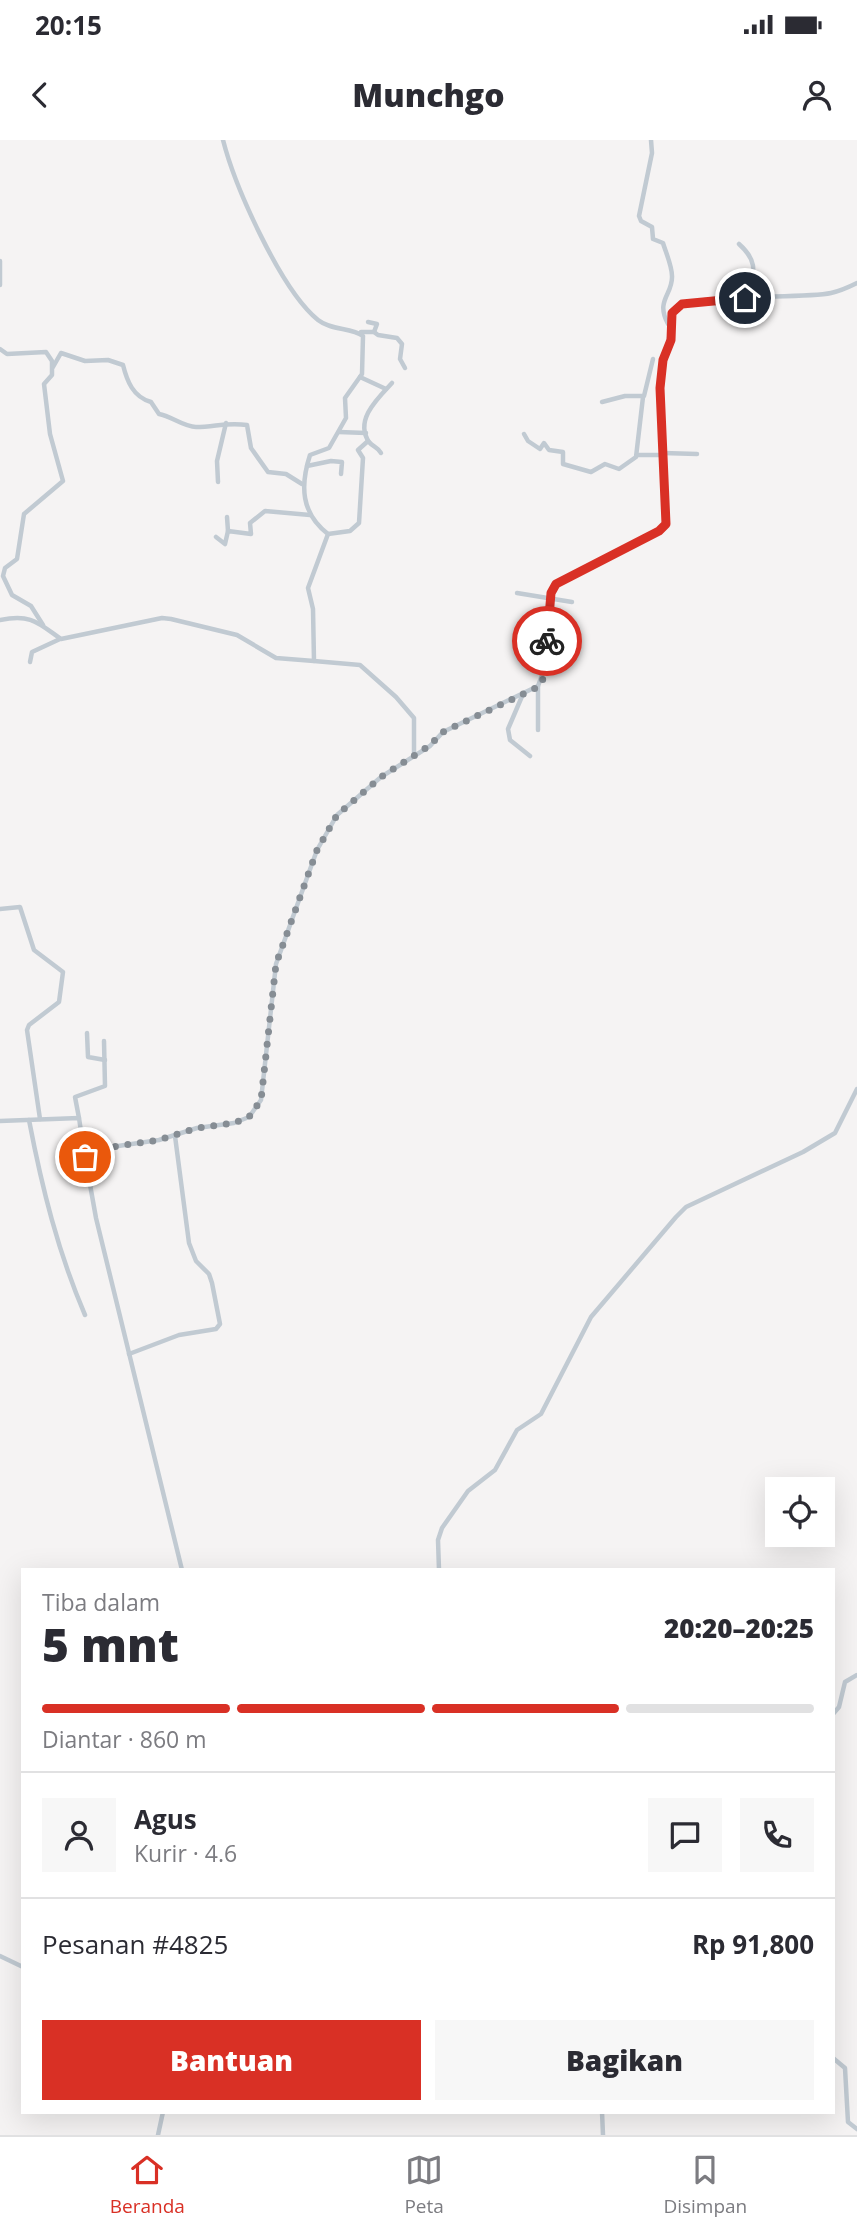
<!DOCTYPE html>
<html lang="id">
<head>
<meta charset="utf-8">
<style>
  :root { --surface:#fff; --page:#f7f7f7; --text:#2b2b33; --muted:#7c7c81; --line:#e1e1e2; --accent:#d93025 }
  body { margin:0; font-family:"Open Sans",sans-serif; background:var(--page); color:var(--text); height:100vh; display:flex; flex-direction:column; font-size:26px; white-space:nowrap }
  * { box-sizing:border-box; margin:0 }
  p { font-size:23px; color:var(--muted) }
  .icon { flex:none; width:38px; height:38px; fill:none; stroke:currentColor; stroke-width:2; stroke-linecap:round; stroke-linejoin:round }
  .map { position:relative; flex:1; overflow:hidden }
  .drawer { position:absolute; left:21px; top:1428px; width:814px; height:546px; display:flex; flex-direction:column; background:var(--surface); border-radius:0px; box-shadow:0 7px 28px #0002 }
  .drawer>* { flex:none }
  .controls { position:absolute; left:765px; top:1337px; display:grid; gap:14px }
  .controls a { display:grid; place-items:center; width:70px; height:70px; border-radius:0px; background:var(--surface); box-shadow:0 7px 28px #0002; font-size:35px }
  .pin { position:absolute; display:grid; place-items:center; width:60px; height:60px; color:#fff; margin:-30px; border:4px solid #fff; border-radius:50%; box-shadow:0 2px 7px #0007 }
  .courier { position:absolute; display:grid; place-items:center; width:70px; height:70px; margin:-35px; border:5px solid #d93025; border-radius:50%; background:#fff; color:#222; box-shadow:0 2px 9px #0007 }
  .head em { font-style:normal; font-weight:800 }
  .head div { display:flex; flex-direction:column-reverse }
  .head { display:flex; align-items:center; justify-content:space-between; height:119px; padding:0 21px }
  h1 { font-size:46px; font-weight:800; line-height:52px }
  .bar { display:grid; grid-template-columns:repeat(4,1fr); gap:10px 7px; align-content:center; height:84px; padding:0 21px }
  .bar i { height:9px; border-radius:5px; background:var(--line) }
  .bar .current { background:var(--accent) }
  .bar p { grid-column:span 4 }
  .line { display:flex; align-items:center; gap:18px; padding:0 21px; border-top:2px solid var(--line) }
  .line div { flex:1 }
  .round { display:grid; place-items:center; flex:none; width:74px; height:74px; border-radius:0px; background:var(--page) }
  .action { display:flex; gap:14px; margin-top:auto; padding:14px 21px }
  .action a { flex:1; height:80px; border-radius:0px; background:var(--accent); color:#fff; font-size:28px; font-weight:800; line-height:80px; text-align:center }
  .action a+a { background:var(--page); color:var(--text) }
  .status { display:flex; justify-content:space-between; align-items:center; height:49px; padding:0 35px; background:var(--surface); direction:ltr }
  .status svg { height:19px; fill:currentColor }
  header { display:flex; justify-content:space-between; align-items:center; height:91px; padding:0 21px; background:var(--surface); font-size:32px; font-weight:800 }
  .menu { display:flex; justify-content:space-around; align-items:center; height:98px; border-top:2px solid var(--line); background:var(--surface); font-size:19px; color:var(--muted) }
  .menu a { display:grid; justify-items:center; gap:4px }
  .menu .current { color:var(--accent) }
  .map>svg:first-child { display:block }
</style>
</head>
<body>
<div class="status"><b>20:15</b><svg viewBox="0 0 49 12"><path d="M0 12V9h3v3zM5 12V6h3v6zM10 12V3h3v9zM15 12V0h3v12zM26 1h20v11H26zM47 4h2v5h-2z"/></svg></div>
<header><svg class="icon" aria-label="back" viewBox="0 0 24 24"><path d="M15 5l-7 7 7 7"/></svg>Munchgo<svg class="icon" aria-label="person" viewBox="0 0 24 24"><circle cx="12" cy="8" r="4"/><path d="M4 21q1-7 8-7t8 7"/></svg></header>
<div class="map">
<svg width="857" height="1995" viewBox="0 0 857 1995">
  <rect width="100%" height="100%" fill="#f5f3f3"/>
  <g fill="none" stroke-linecap="round" stroke-linejoin="round">
    <!-- minor -->
    <g stroke="#c1cad2" stroke-width="4.5">
      <path d="M223 0C235 47 281 150 318 180 332 191 351 187 363 196L362 234 345 258 346 278 329 308 310 315C300 346 301 373 328 394L308 448 313 469 314 521 360 525 396 557 414 578V616"/>
      <path d="M651 0 652 13 639 76 641 81 652 87 653 99 663 103C666 113 672 126 672 136 673 155 655 160 668 184"/>
      <path d="M739 104C760 123 753 133 748 158"/>
      <path d="M0 121V145"/>
      <path d="M368 182 377 184 374 192"/>
      <path d="M361 192H374L378 195 397 198 402 204 400 219 405 228"/>
      <path d="M0 209 7 214 46 212 52 221V235L44 244 50 294 63 341 24 374 17 419 5 428 3 436 12 455 31 466 43 485"/>
      <path d="M53 227 61 213 85 221 108 220 123 225C127 241 133 257 151 262L159 274C171 276 184 287 196 287 215 287 226 282 247 285L251 308 268 332 286 334 302 344"/>
      <path d="M360 237 386 249"/>
      <path d="M602 262 625 256H644L653 219"/>
      <path d="M339 292 366 293"/>
      <path d="M524 294 528 301 540 309 544 303 549 310 563 312V324L591 332 605 324 619 329 636 317 643 257"/>
      <path d="M381 313C378 307 373 307 369 302 354 280 378 258 392 243"/>
      <path d="M663 313 697 314"/>
      <path d="M637 315H663"/>
      <path d="M307 326 331 321 342 322 341 334"/>
      <path d="M218 342 217 321 226 283"/>
      <path d="M227 377 228 391"/>
      <path d="M328 394 350 391 359 383 363 318 358 310 368 301"/>
      <path d="M216 397 225 404 228 391 251 394 250 383 265 371 310 375"/>
      <path d="M517 453 572 462"/>
      <path d="M0 480C31 474 37 482 61 499L162 478 171 479 237 495 276 518 314 521"/>
      <path d="M30 522 32 512 60 499"/>
      <path d="M538 546V590"/>
      <path d="M523 554 508 589 510 600 530 616"/>
      <path d="M0 769 20 767 34 810 63 832 59 862 29 885 27 890 40 979"/>
      <path d="M87 893 88 917 105 920"/>
      <path d="M79 978 75 957 105 946 104 901"/>
      <path d="M29 980C42 1048 58 1112 85 1175"/>
      <path d="M0 981 79 978 84 1011"/>
      <path d="M129 1214 179 1195 216 1189 220 1184 212 1143 209 1134 196 1121 189 1103 175 996"/>
      <path d="M182 1430 96 1078 84 1011 159 1000 197 988 234 983 249 977 261 960 276 824 317 710 337 675 381 637 430 606 443 592 538 546 545 527 553 447 659 391 666 384 660 248 674 170C695 151 799 160 831 153 840 151 849 147 857 143"/>
      <path d="M439 1430 438 1400 442 1388 468 1351 495 1330 517 1290 541 1274 591 1177 676 1077 686 1067 803 1012 835 993 857 949"/>
      <path d="M833 1574 839 1567 845 1542 857 1535"/>
      <path d="M0 1816 23 1827"/>
      <path d="M833 1918 845 1928 848 1982 857 1989"/>
      <path d="M602 1972 603 1995"/>
      <path d="M158 1995 163 1972"/>
    </g>
  </g>
  <g fill="none" stroke-linecap="round" stroke-linejoin="round">
    <!-- done -->
    <path stroke="#868d94" stroke-width="7" stroke-dasharray="0 12.6" d="M85 1017 84 1011 159 1000 197 988 234 983 249 977 261 960 276 824 317 710 337 675 381 637 429 606 443 592 538 547 543 539 547 501"/>
    <!-- route -->
    <path stroke="#d93025" stroke-width="9" d="M547 501 551 453 556 444 659 391 666 384 660 248 663 220 671 200 672 173 682 164 745 158"/>
  </g>
</svg>
<div class="controls">
<a><svg class="icon" aria-label="locate" viewBox="0 0 24 24"><circle cx="12" cy="12" r="6"/><path d="M12 2v4M12 18v4M2 12h4M18 12h4"/></svg></a>
</div>
<div class="pin" style="left:85px;top:1017px;background:#ea580c"><svg class="icon" aria-label="bag" viewBox="0 0 24 24"><path d="M5 8h14l-1 12H6zM9 8a3 3 0 0 1 6 0"/></svg></div>
<div class="pin" style="left:745px;top:158px;background:#1f2937"><svg class="icon" aria-label="home" viewBox="0 0 24 24"><path d="M3 11l9-7 9 7M6 9v11h12V9"/></svg></div>
<div class="courier" style="left:547px;top:501px"><svg class="icon" aria-label="bike" viewBox="0 0 24 24"><circle cx="6" cy="16" r="4"/><circle cx="18" cy="16" r="4"/><path d="M6 16l4-8h5l3 8M10 8l3 8H6M13 5h3"/></svg></div>
<section class="drawer">
<div class="head"><div><h1>5 mnt</h1><p>Tiba dalam</p></div><em>20:20–20:25</em></div>
<div class="bar"><i class="current"></i><i class="current"></i><i class="current"></i><i></i><p>Diantar · 860 m</p></div>
<div class="line" style="height:126px"><a class="round"><svg class="icon" aria-label="person" viewBox="0 0 24 24"><circle cx="12" cy="8" r="4"/><path d="M4 21q1-7 8-7t8 7"/></svg></a><div><b>Agus</b><p>Kurir · 4.6</p></div><a class="round"><svg class="icon" aria-label="chat" viewBox="0 0 24 24"><path d="M4 5h16v11H9l-5 4z"/></svg></a><a class="round"><svg class="icon" aria-label="phone" viewBox="0 0 24 24"><path d="M5 4h4l2 5-3 2q2 4 5 5l2-3 5 2v4C11 20 4 13 5 4z"/></svg></a></div>
<div class="line" style="height:91px"><div>Pesanan #4825</div><b>Rp 91,800</b></div>
<div class="action"><a>Bantuan</a><a>Bagikan</a></div>
</section>
</div>
<nav class="menu">
<a class="current"><svg class="icon" aria-label="home" viewBox="0 0 24 24"><path d="M3 11l9-7 9 7M6 9v11h12V9"/></svg>Beranda</a>
<a><svg class="icon" aria-label="map" viewBox="0 0 24 24"><path d="M3 6l6-2 6 2 6-2v14l-6 2-6-2-6 2zM9 4v14M15 6v14"/></svg>Peta</a>
<a><svg class="icon" aria-label="saved" viewBox="0 0 24 24"><path d="M7 4h10v16l-5-4-5 4z"/></svg>Disimpan</a>
</nav>
</body>
</html>
